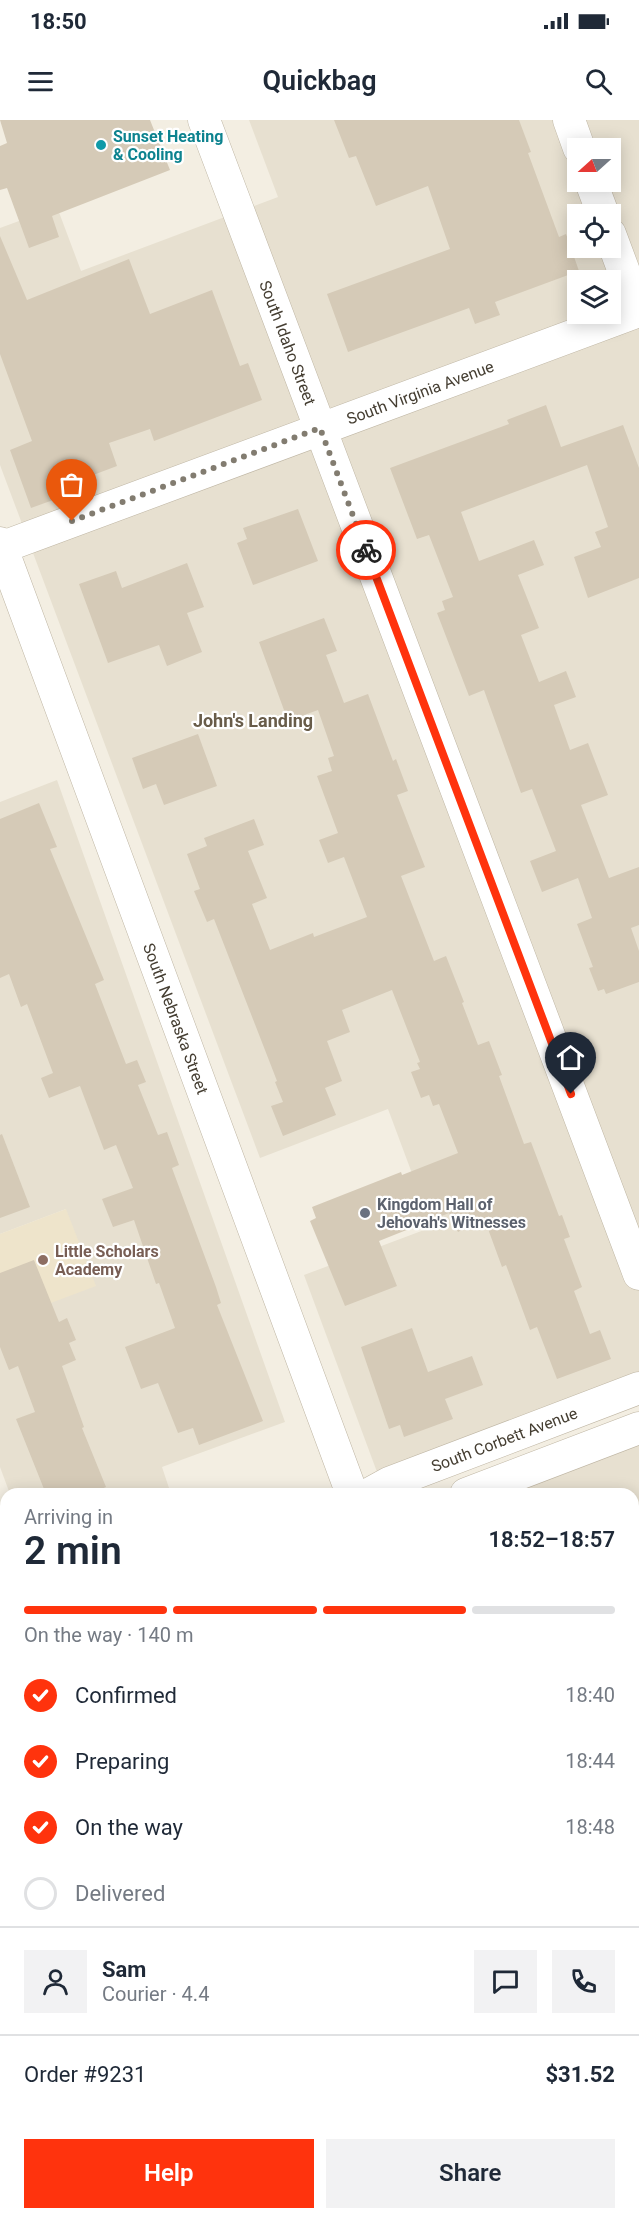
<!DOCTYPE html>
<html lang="en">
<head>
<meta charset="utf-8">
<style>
  :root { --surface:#fff; --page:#f2f2f3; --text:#1f2937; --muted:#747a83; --line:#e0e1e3; --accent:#ff330d }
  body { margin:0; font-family:Roboto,sans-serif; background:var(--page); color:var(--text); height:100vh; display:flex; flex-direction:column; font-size:22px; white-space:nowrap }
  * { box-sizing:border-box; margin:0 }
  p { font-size:20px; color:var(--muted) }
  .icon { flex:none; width:33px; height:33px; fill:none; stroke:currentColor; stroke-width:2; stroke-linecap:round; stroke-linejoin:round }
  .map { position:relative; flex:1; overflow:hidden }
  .side { position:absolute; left:0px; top:1368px; width:639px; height:732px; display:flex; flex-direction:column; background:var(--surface); border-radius:18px 18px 0 0; box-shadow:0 3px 15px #0003 }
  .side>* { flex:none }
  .needle { width:39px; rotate:249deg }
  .tools { position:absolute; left:567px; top:18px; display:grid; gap:12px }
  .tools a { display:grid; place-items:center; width:54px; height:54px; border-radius:0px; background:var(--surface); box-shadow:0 3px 15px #0003; font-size:30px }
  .pin { position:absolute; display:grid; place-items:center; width:51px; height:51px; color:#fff; margin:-62px -26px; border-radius:50% 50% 50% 0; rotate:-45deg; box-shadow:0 0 6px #0007 }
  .pin .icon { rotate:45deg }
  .courier { position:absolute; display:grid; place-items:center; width:60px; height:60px; margin:-30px; border:4px solid #ff330d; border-radius:50%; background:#fff; color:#222; box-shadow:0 2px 8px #0007 }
  .summary em { font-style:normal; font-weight:600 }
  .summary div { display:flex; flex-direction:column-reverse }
  .summary { display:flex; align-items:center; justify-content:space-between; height:102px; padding:0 24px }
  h1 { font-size:39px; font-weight:600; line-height:45px }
  .bar { display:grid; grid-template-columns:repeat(4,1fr); gap:9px 6px; align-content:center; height:72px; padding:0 24px }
  .bar i { height:8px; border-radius:4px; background:var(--line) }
  .bar .selected { background:var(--accent) }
  .bar p { grid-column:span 4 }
  .line { display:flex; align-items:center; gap:15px; padding:0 24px; border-top:2px solid var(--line) }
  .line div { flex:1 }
  .round { display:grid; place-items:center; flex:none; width:63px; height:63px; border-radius:0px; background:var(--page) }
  ol { padding:0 24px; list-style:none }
  li { display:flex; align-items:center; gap:18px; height:66px }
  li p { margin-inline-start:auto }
  li .icon { padding:6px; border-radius:50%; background:var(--accent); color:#fff; stroke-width:4 }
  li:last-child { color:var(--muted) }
  li i { width:33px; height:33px; border:3px solid var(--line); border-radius:50% }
  .primary-button { display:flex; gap:12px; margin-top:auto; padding:12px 24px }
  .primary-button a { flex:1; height:69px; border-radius:0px; background:var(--accent); color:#fff; font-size:24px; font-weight:600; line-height:69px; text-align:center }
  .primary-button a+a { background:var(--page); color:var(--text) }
  .status { display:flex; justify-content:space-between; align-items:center; height:42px; padding:0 30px; background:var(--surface); direction:ltr }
  .status svg { height:16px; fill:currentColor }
  header { display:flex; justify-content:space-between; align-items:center; height:78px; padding:0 24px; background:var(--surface); font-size:27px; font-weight:600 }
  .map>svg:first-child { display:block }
</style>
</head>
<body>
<div class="status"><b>18:50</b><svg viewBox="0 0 49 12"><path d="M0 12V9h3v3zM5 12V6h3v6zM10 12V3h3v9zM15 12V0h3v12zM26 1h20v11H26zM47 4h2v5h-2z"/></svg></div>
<header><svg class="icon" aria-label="menu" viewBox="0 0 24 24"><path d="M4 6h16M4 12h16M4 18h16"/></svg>Quickbag<svg class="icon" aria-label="search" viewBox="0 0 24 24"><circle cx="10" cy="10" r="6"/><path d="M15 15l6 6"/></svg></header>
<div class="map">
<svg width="639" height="2100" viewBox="0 0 639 2100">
  <defs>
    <pattern id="forest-crowns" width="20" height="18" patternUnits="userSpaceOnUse" patternTransform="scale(1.5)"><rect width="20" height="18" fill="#cceba7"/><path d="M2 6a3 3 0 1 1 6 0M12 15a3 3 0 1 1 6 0" fill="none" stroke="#b1cb90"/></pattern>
  </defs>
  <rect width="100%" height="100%" fill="#f3eee2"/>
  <!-- residential -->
  <g fill="#e7e0d0" fill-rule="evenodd">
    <path d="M249 0H639V1254L377 1352 304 1155 432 1107 388 989 260 1038 0 345V108L57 87 81 151 278 77ZM578 28H610V62H578ZM578 94H610V128H578ZM578 160H610V194H578Z"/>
    <path d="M57 660 285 1302 162 1347 171 1374H10L0 1347V1202L66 1089 0 1114V682Z"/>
    <path d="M639 1320V1664L633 1666V1374H492Z"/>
    <path d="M6 1546V1684L0 1686V1548Z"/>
  </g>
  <!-- education -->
  <path fill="#eee4cb" d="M66 1089 96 1166 0 1202V1114Z"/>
  <!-- forest -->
  <path fill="url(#forest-crowns)" d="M6 1690V2094H91L76 2100H0V1693Z"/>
  <!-- building -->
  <g fill="#d5cab7">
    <path d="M0 0H150L170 50 52 96 59 117 29 128 7 68 0 70V26L7 23Z"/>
    <path d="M334 0H519L531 32 528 33 559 117 566 114 579 151 495 182 500 195 475 204 469 188 348 232 327 174 450 129 428 66 376 86 356 36 349 38Z"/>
    <path d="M0 116 27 180 129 139 150 194 212 170 240 246 248 243 262 280 154 321 150 309 109 323 117 346 64 366 67 375 31 388 10 330 32 321 0 234Z"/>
    <path d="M546 285 561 327 623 305 639 348V458L588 478 574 437 601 427 595 412 608 407 587 345 461 392 479 441 534 420 544 445 518 455 539 508 521 515 539 562 566 551 576 577 554 585 570 630 588 623 608 675 581 685 609 758 639 747V805L631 808 639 831V862L606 874 604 869 598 871 589 848 593 847 577 804 592 798 578 758 542 772 530 741 556 731 532 669 521 673 484 570 469 576 437 493 445 490 442 481 453 477 429 415 417 419 390 348 509 304 507 300Z"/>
    <path d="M298 389 318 441 253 465 237 423 247 419 243 408Z"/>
    <path d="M187 443 204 487 187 493 202 532 167 546 159 525 108 543 79 464 116 451 122 468Z"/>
    <path d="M324 498 337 531 326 535 344 583 368 574 393 641 396 639 408 671 397 675 425 747 401 756 434 841 446 836 464 882 462 883 478 925 489 921 502 955 499 956 524 1024 531 1022 559 1096 562 1095 570 1117 564 1119 582 1167 574 1171 590 1214 600 1210 611 1239 557 1259 537 1207 530 1210 506 1145 502 1147 484 1098 458 1112 449 1093 379 1121 397 1166 345 1186 310 1101 316 1098 312 1087 401 1052 402 1055 458 1033 439 984 433 986 429 975 421 978 411 952 420 949 417 943 420 942 392 870 342 890 350 912 327 921 342 961 325 968 336 995 283 1016 271 986 283 982 275 962 277 961 214 799 207 802 194 771 200 769 187 734 207 726 204 718 254 699 264 725 248 731 267 778 252 784 270 830 313 813 314 817 367 797 344 737 328 743 319 720 338 713 317 656 332 651 328 638 334 636 318 590 288 601 259 522Z"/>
    <path d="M198 614 217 666 164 685 156 664 143 669 132 638Z"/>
    <path d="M39 683 57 727 50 729 104 860 95 864 126 944 137 940 146 962 138 965 158 1015 167 1012 179 1045 172 1048 216 1167 221 1183 217 1185 263 1301 199 1325 193 1308 178 1313 158 1263 141 1269 125 1227 175 1208 159 1163 156 1164 134 1100 113 1107 102 1079 133 1068 116 1025 104 1030 80 966 49 978 41 958 53 953 27 884 21 887 9 854 0 858V699Z"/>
    <path d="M2 1014 30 1087 0 1098V1015Z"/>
    <path d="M34 1140 59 1202 67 1198 76 1220 69 1223 76 1240 62 1246 84 1307 82 1308 106 1367 90 1374H46L16 1299 35 1292 18 1246 9 1250 0 1227V1153Z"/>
    <path d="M412 1208 428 1252 472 1236 483 1265 445 1279 453 1299 404 1317 400 1305 389 1309 361 1227Z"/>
  </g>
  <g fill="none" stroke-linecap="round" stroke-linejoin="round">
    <!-- minor casing -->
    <g stroke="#bfb6a4" stroke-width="33">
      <g id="minor">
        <path id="s1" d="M204 0 639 1154"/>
        <path d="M569 0 579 28"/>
        <path d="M591 62 603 94"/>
        <path d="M610 114 639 192"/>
        <path id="s2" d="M0 423 352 1374"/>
        <path id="s3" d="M0 428 639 191"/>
        <path id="s4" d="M369 1374 389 1363 639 1268"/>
        <path d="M466 1374 639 1308"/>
        <path d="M0 1406 6 1422"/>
        <path d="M0 1516 6 1514"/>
        <path d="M633 1638 639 1636"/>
      </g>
    </g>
    <!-- highway casing -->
    <g stroke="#eaa325" stroke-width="34">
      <g id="highway">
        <path d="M633 1925 639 1923"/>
        <path d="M633 1995 639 1992"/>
        <path d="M170 2100 186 2094"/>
        <path d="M385 2100 399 2094"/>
      </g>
    </g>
    <!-- minor -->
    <use href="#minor" stroke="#fff" stroke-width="32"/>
    <!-- highway -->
    <use href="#highway" stroke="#ffcc61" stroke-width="33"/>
  </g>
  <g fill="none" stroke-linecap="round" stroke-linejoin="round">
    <!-- done -->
    <path stroke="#827c70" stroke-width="6" stroke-dasharray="0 10.8" d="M72 401 320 308 366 430"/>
    <!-- route -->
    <path stroke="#ff330d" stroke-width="8" d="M366 430 571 974"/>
  </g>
  <!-- markers -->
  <circle fill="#0f9aa8" stroke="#fff" stroke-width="2" cx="101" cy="25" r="6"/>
  <circle fill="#6b7280" stroke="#fff" stroke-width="2" cx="365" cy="1093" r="6"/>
  <circle fill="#8d6e63" stroke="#fff" stroke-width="2" cx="43" cy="1140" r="6"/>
  <g text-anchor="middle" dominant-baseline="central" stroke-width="4.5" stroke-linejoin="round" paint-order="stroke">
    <!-- culture labels -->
    <g font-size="16" font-weight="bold" fill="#0d838f" stroke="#fff" text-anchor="start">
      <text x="113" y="16">Sunset Heating<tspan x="113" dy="18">&amp; Cooling</tspan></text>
    </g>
    <!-- street labels -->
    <g font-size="16" fill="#453e32" stroke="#fff">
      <text stroke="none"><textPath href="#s1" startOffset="238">South Idaho Street</textPath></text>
      <text stroke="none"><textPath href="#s3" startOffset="448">South Virginia Avenue</textPath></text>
      <text stroke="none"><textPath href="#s2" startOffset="507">South Nebraska Street</textPath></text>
      <text stroke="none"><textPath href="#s4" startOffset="146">South Corbett Avenue</textPath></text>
    </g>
    <!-- worship labels -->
    <g font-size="16" font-weight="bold" fill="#5b616d" stroke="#fff" text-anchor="start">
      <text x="377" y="1084">Kingdom Hall of<tspan x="377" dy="18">Jehovah's Witnesses</tspan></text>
    </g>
    <!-- education labels -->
    <g font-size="16" font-weight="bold" fill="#785e54" stroke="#fff" text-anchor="start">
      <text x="55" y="1131">Little Scholars<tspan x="55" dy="18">Academy</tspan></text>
    </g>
    <!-- neighbourhood labels -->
    <g font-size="18" font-weight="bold" fill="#685c49" stroke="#fff">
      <text x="253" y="600">John's Landing</text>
    </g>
  </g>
</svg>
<div class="tools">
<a><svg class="needle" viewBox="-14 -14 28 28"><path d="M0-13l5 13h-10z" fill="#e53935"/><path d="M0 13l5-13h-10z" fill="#747a83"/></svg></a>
<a><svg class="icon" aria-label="locate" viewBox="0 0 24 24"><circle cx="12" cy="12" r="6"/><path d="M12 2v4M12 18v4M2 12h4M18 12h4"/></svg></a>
<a><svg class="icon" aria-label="layers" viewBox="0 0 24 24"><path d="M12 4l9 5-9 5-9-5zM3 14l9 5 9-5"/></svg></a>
</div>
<div class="pin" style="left:72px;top:401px;background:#ea580c"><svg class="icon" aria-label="bag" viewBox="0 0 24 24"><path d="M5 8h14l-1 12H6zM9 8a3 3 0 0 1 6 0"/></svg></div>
<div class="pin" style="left:571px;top:974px;background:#1f2937"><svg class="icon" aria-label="home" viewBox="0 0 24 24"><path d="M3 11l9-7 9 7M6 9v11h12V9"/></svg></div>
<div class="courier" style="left:366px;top:430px"><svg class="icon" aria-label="bike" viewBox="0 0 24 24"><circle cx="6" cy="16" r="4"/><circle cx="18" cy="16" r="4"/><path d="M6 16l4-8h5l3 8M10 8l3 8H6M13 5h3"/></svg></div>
<section class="side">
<div class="summary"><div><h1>2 min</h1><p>Arriving in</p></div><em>18:52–18:57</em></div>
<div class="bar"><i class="selected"></i><i class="selected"></i><i class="selected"></i><i></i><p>On the way · 140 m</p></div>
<ol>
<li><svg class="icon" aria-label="check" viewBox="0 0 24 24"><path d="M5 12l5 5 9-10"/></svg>Confirmed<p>18:40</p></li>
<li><svg class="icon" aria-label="check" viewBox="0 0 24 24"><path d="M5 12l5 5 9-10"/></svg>Preparing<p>18:44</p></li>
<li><svg class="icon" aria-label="check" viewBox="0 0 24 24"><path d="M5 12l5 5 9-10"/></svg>On the way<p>18:48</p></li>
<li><i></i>Delivered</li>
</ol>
<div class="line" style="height:108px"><a class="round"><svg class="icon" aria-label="person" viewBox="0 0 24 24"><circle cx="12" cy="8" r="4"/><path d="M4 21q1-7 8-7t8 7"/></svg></a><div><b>Sam</b><p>Courier · 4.4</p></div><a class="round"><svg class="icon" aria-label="chat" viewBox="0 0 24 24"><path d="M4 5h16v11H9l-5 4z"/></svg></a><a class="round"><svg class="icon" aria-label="phone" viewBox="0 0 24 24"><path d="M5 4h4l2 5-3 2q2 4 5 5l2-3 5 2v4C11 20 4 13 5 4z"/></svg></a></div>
<div class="line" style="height:78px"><div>Order #9231</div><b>$31.52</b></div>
<div class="primary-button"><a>Help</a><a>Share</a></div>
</section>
</div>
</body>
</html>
